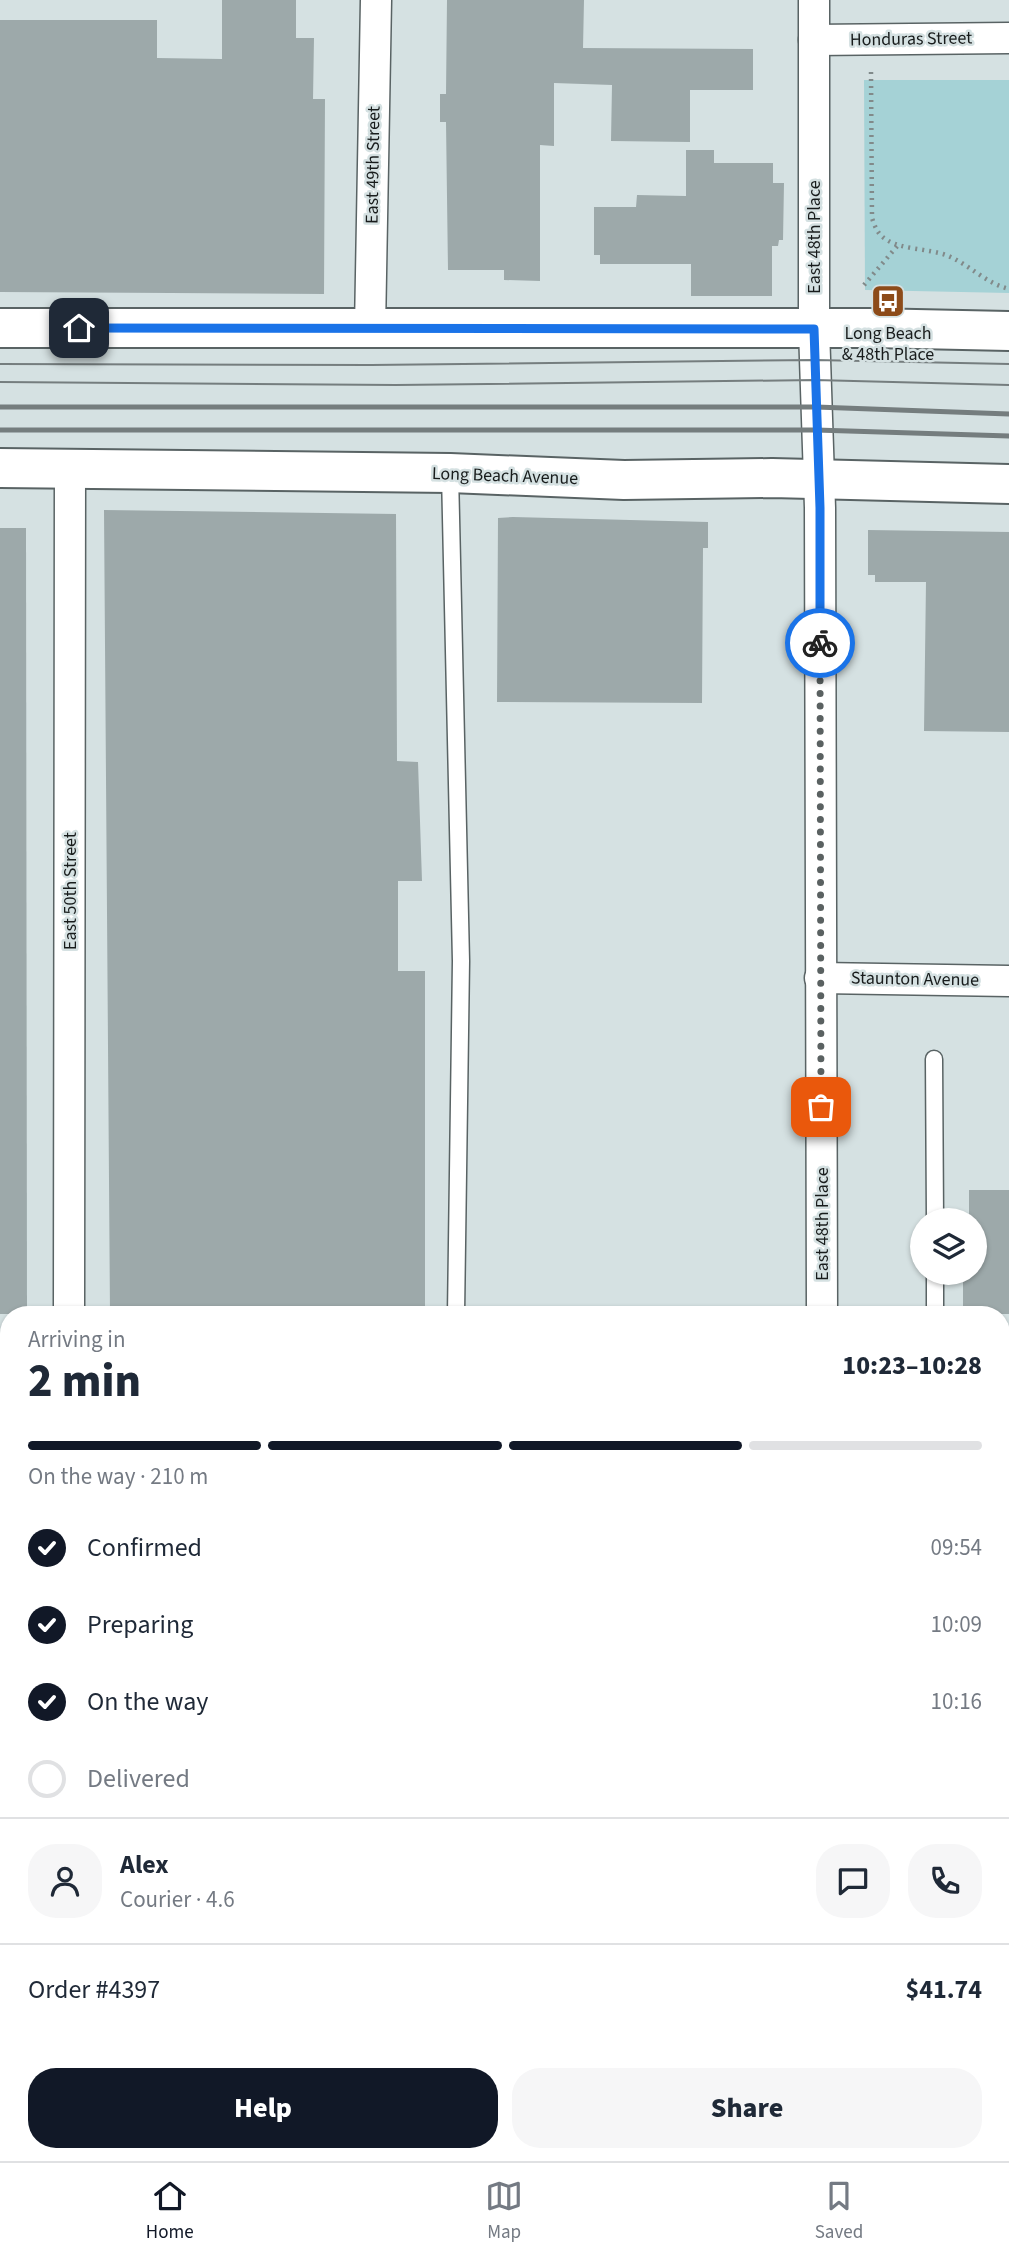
<!DOCTYPE html>
<html lang="en">
<head>
<meta charset="utf-8">
<style>
  :root { --surface:#fff; --page:#f6f6f7; --text:#1f2937; --muted:#747a83; --line:#e0e1e3; --accent:#111827 }
  body { margin:0; font-family:"Source Sans 3",sans-serif; background:var(--page); color:var(--text); height:100vh; display:flex; flex-direction:column; font-size:26px; white-space:nowrap }
  * { box-sizing:border-box; margin:0 }
  p { font-size:23px; color:var(--muted) }
  .icon { flex:none; width:38px; height:38px; fill:none; stroke:currentColor; stroke-width:2; stroke-linecap:round; stroke-linejoin:round }
  .map { position:relative; flex:1; overflow:hidden }
  .side { position:absolute; left:0px; top:1306px; width:1010px; height:856px; display:flex; flex-direction:column; background:var(--surface); border-radius:28px 28px 0 0; box-shadow:0 2px 5px #0004 }
  .side>* { flex:none }
  .tools { position:absolute; left:910px; top:1208px; display:grid; gap:14px }
  .tools a { display:grid; place-items:center; width:77px; height:77px; border-radius:50%; background:var(--surface); box-shadow:0 2px 5px #0004; font-size:35px }
  .pin { position:absolute; display:grid; place-items:center; width:60px; height:60px; color:#fff; margin:-30px; border-radius:14px; box-shadow:0 4px 10px #0006 }
  .courier { position:absolute; display:grid; place-items:center; width:70px; height:70px; margin:-35px; border:5px solid #1a73e8; border-radius:50%; background:#fff; color:#222; box-shadow:0 2px 9px #0007 }
  .head em { font-style:normal; font-weight:800 }
  .head div { display:flex; flex-direction:column-reverse }
  .head { display:flex; align-items:center; justify-content:space-between; height:119px; padding:0 28px }
  h1 { font-size:46px; font-weight:800; line-height:52px }
  .bar { display:grid; grid-template-columns:repeat(4,1fr); gap:10px 7px; align-content:center; height:84px; padding:0 28px }
  .bar i { height:9px; border-radius:5px; background:var(--line) }
  .bar .on { background:var(--accent) }
  .bar p { grid-column:span 4 }
  .line { display:flex; align-items:center; gap:18px; padding:0 28px; border-top:2px solid var(--line) }
  .line div { flex:1 }
  .round { display:grid; place-items:center; flex:none; width:74px; height:74px; border-radius:28px; background:var(--page) }
  ol { padding:0 28px; list-style:none }
  li { display:flex; align-items:center; gap:21px; height:77px }
  li p { margin-inline-start:auto }
  li .icon { padding:7px; border-radius:50%; background:var(--accent); color:#fff; stroke-width:4 }
  li:last-child { color:var(--muted) }
  li i { width:38px; height:38px; border:4px solid var(--line); border-radius:50% }
  .button { display:flex; gap:14px; margin-top:auto; padding:14px 28px }
  .button a { flex:1; height:80px; border-radius:28px; background:var(--accent); color:#fff; font-size:28px; font-weight:800; line-height:80px; text-align:center }
  .button a+a { background:var(--page); color:var(--text) }
  .tab-bar { display:flex; justify-content:space-around; align-items:center; height:98px; border-top:2px solid var(--line); background:var(--surface); font-size:19px; color:var(--muted) }
  .tab-bar a { display:grid; justify-items:center; gap:4px }
  .tab-bar .on { color:var(--accent) }
  .map>svg:first-child { display:block }
</style>
</head>
<body>
<div class="map">
<svg width="1009" height="2161" viewBox="0 0 1009 2161">
  <rect width="100%" height="100%" fill="#d5e1e2"/>
  <!-- green -->
  <path fill="#a5d2d6" d="M864 80H1009V293L865 290Z"/>
  <!-- building -->
  <g fill="#9da9aa">
    <path d="M222 0H296V38H314L313 99H325L324 294 0 292V20H157V58L222 59Z"/>
    <path d="M447 0H584L583 48 753 49V90H690V142L611 141 612 85 554 83V146L540 145V281L504 280V270H448L446 122H440V94H446Z"/>
    <path d="M686 150H714V163H773V183H784L783 240H779L778 246H772V296H691V264H600V255H594V207H636L637 195 686 196Z"/>
    <path d="M104 510 396 514 397 761 418 762 422 881H398V971H425V1314H110Z"/>
    <path d="M513 517 708 522V548H703L702 703 497 702 498 518Z"/>
    <path d="M0 528H26L27 1314H0Z"/>
    <path d="M868 530 1009 532V732L924 731 926 582H875V575H868Z"/>
    <path d="M969 1190H1009V1314H963V1272H975V1220H969Z"/>
  </g>
  <g fill="none" stroke-linecap="round" stroke-linejoin="round">
    <!-- lane casing -->
    <g stroke="#596364" stroke-width="19">
      <g id="lane">
        <path d="M450 473 461 961 456 1314"/>
        <path d="M934 1059 935 1220"/>
        <path d="M935 1272V1314"/>
        <path d="M0 1932 9 1939"/>
        <path d="M1001 1941H1009"/>
      </g>
    </g>
    <!-- street casing -->
    <g stroke="#596364" stroke-width="33">
      <g id="street">
        <path d="M814 0V329L820 508 822 1314"/>
        <path d="M814 40 1009 38"/>
        <path d="M370 329 376 0"/>
        <path d="M820 978 1009 981"/>
        <path d="M69 1314 70 467"/>
        <path d="M69 2152V2161"/>
        <path d="M826 2152V2161"/>
      </g>
    </g>
    <!-- secondary casing -->
    <g stroke="#596364" stroke-width="42">
      <g id="secondary">
        <path d="M0 328H870L1009 331"/>
        <path d="M0 468 450 473 624 480 772 478 1009 484"/>
      </g>
    </g>
    <!-- path -->
    <g stroke="#818a8a" stroke-width="4.5" stroke-dasharray="2 5" stroke-linecap="butt">
      <path d="M871 72 872 218C875 227 878 235 887 240 900 249 929 249 946 255 969 264 985 283 1009 289"/>
      <path d="M864 285 899 244"/>
    </g>
    <!-- lane -->
    <use href="#lane" stroke="#fff" stroke-width="16"/>
    <!-- street -->
    <use href="#street" stroke="#fff" stroke-width="30"/>
    <!-- secondary -->
    <use href="#secondary" stroke="#fff" stroke-width="38"/>
    <!-- tram -->
    <g stroke="#757d7e" stroke-width="2">
      <path d="M0 364 371 365 815 360 1009 364"/>
      <path d="M0 382 396 385 815 380 1009 385"/>
    </g>
    <!-- rail -->
    <g stroke="#757d7e" stroke-width="5">
      <path d="M0 407H816L1009 414"/>
      <path d="M0 430H816L1009 436"/>
    </g>
  </g>
  <g fill="none" stroke-linecap="round" stroke-linejoin="round">
    <!-- done -->
    <path stroke="#5a6161" stroke-width="7" stroke-dasharray="0 12.6" d="M820 643 821 1107"/>
    <!-- route -->
    <path stroke="#1a73e8" stroke-width="9" d="M79 328 814 329 820 508V643"/>
  </g>
  <!-- icons -->
  <defs>
    <g id="bus-square" transform="scale(1.75)"><rect x="-9" y="-9" width="18" height="18" rx="4" fill="#8d4b19" stroke="#d5e1e2"/><path d="M-5-6H5V4H4V6H2V4H-2V6H-4V4H-5ZM-3.5-4V0h7V-4ZM-3.5 1.2v1.5H-2V1.2ZM2 1.2v1.5H3.5V1.2Z" fill="#fff"/></g>
  </defs>
  <g fill-rule="evenodd">
    <use href="#bus-square" x="888" y="301"/>
  </g>
  <g text-anchor="middle" dominant-baseline="central" stroke-width="5" stroke-linejoin="round" paint-order="stroke">
    <!-- street labels -->
    <g font-size="18" fill="#181c1c" stroke="#d5e1e2">
      <text transform="translate(911 39) rotate(-1)">Honduras Street</text>
      <text transform="translate(373 165) rotate(-89)">East 49th Street</text>
      <text transform="translate(814 237) rotate(-90)">East 48th Place</text>
      <text transform="translate(505 476) rotate(2)">Long Beach Avenue</text>
      <text transform="translate(70 891) rotate(-90)">East 50th Street</text>
      <text transform="translate(915 979) rotate(1)">Staunton Avenue</text>
      <text transform="translate(822 1224) rotate(-90)">East 48th Place</text>
    </g>
    <!-- poi labels -->
    <g font-size="18" fill="#181c1c" stroke="#d5e1e2">
      <text x="888" y="333">Long Beach<tspan x="888" dy="21">&amp; 48th Place</tspan></text>
    </g>
  </g>
</svg>
<div class="tools">
<a><svg class="icon" aria-label="layers" viewBox="0 0 24 24"><path d="M12 4l9 5-9 5-9-5zM3 14l9 5 9-5"/></svg></a>
</div>
<div class="pin" style="left:821px;top:1107px;background:#ea580c"><svg class="icon" aria-label="bag" viewBox="0 0 24 24"><path d="M5 8h14l-1 12H6zM9 8a3 3 0 0 1 6 0"/></svg></div>
<div class="pin" style="left:79px;top:328px;background:#1f2937"><svg class="icon" aria-label="home" viewBox="0 0 24 24"><path d="M3 11l9-7 9 7M6 9v11h12V9"/></svg></div>
<div class="courier" style="left:820px;top:643px"><svg class="icon" aria-label="bike" viewBox="0 0 24 24"><circle cx="6" cy="16" r="4"/><circle cx="18" cy="16" r="4"/><path d="M6 16l4-8h5l3 8M10 8l3 8H6M13 5h3"/></svg></div>
<section class="side">
<div class="head"><div><h1>2 min</h1><p>Arriving in</p></div><em>10:23–10:28</em></div>
<div class="bar"><i class="on"></i><i class="on"></i><i class="on"></i><i></i><p>On the way · 210 m</p></div>
<ol>
<li><svg class="icon" aria-label="check" viewBox="0 0 24 24"><path d="M5 12l5 5 9-10"/></svg>Confirmed<p>09:54</p></li>
<li><svg class="icon" aria-label="check" viewBox="0 0 24 24"><path d="M5 12l5 5 9-10"/></svg>Preparing<p>10:09</p></li>
<li><svg class="icon" aria-label="check" viewBox="0 0 24 24"><path d="M5 12l5 5 9-10"/></svg>On the way<p>10:16</p></li>
<li><i></i>Delivered</li>
</ol>
<div class="line" style="height:126px"><a class="round"><svg class="icon" aria-label="person" viewBox="0 0 24 24"><circle cx="12" cy="8" r="4"/><path d="M4 21q1-7 8-7t8 7"/></svg></a><div><b>Alex</b><p>Courier · 4.6</p></div><a class="round"><svg class="icon" aria-label="chat" viewBox="0 0 24 24"><path d="M4 5h16v11H9l-5 4z"/></svg></a><a class="round"><svg class="icon" aria-label="phone" viewBox="0 0 24 24"><path d="M5 4h4l2 5-3 2q2 4 5 5l2-3 5 2v4C11 20 4 13 5 4z"/></svg></a></div>
<div class="line" style="height:91px"><div>Order #4397</div><b>$41.74</b></div>
<div class="button"><a>Help</a><a>Share</a></div>
</section>
</div>
<nav class="tab-bar">
<a class="on"><svg class="icon" aria-label="home" viewBox="0 0 24 24"><path d="M3 11l9-7 9 7M6 9v11h12V9"/></svg>Home</a>
<a><svg class="icon" aria-label="map" viewBox="0 0 24 24"><path d="M3 6l6-2 6 2 6-2v14l-6 2-6-2-6 2zM9 4v14M15 6v14"/></svg>Map</a>
<a><svg class="icon" aria-label="saved" viewBox="0 0 24 24"><path d="M7 4h10v16l-5-4-5 4z"/></svg>Saved</a>
</nav>
</body>
</html>
